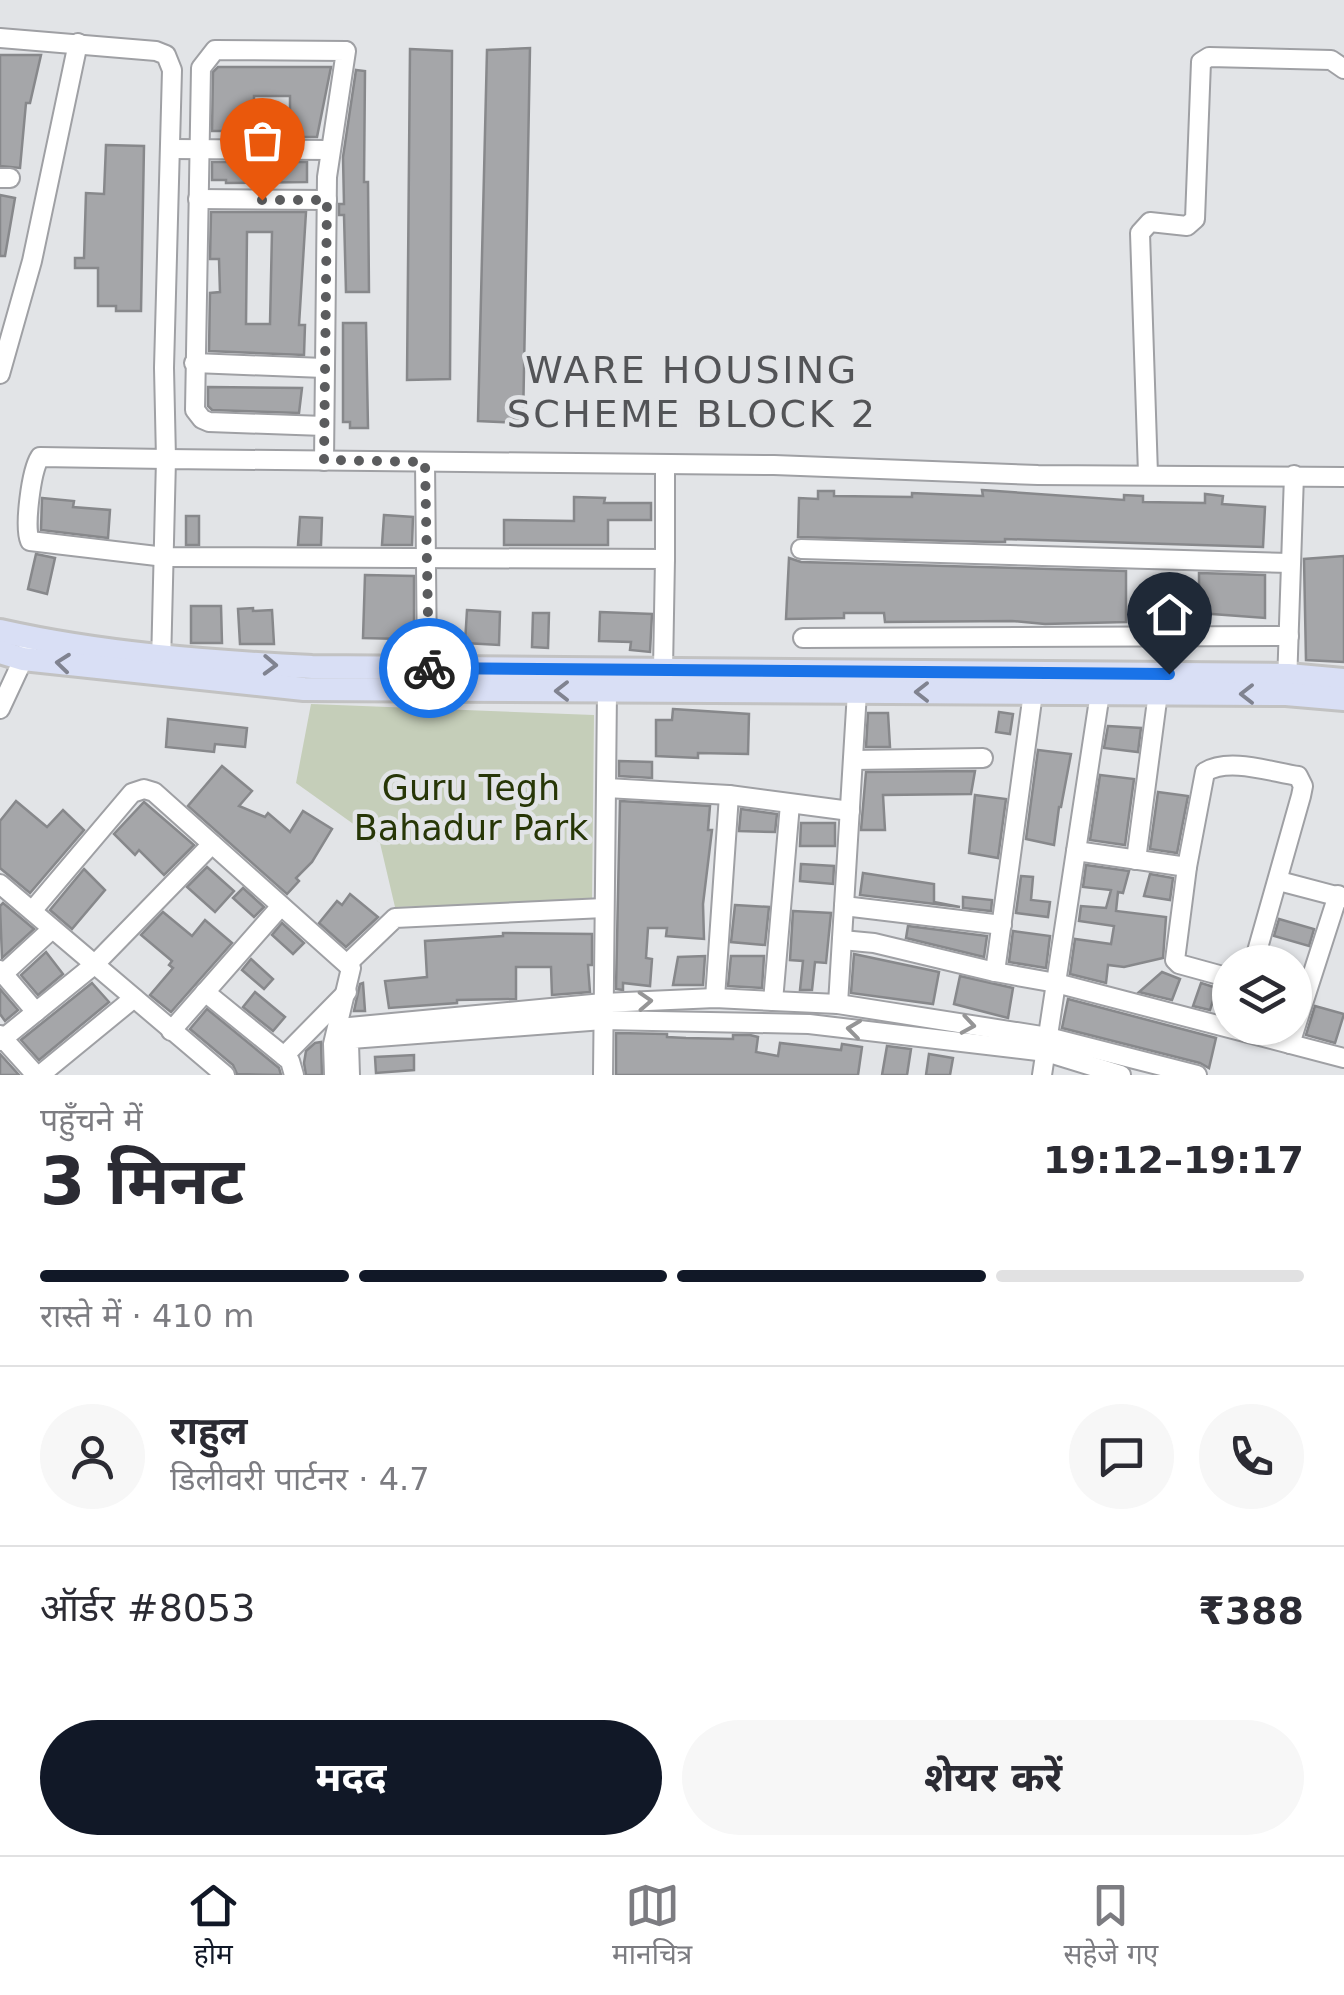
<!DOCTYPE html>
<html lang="hi">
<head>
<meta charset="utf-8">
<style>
  :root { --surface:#fff; --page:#f7f7f7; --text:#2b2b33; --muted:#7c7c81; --line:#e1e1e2; --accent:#111827 }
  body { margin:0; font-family:"DejaVu Sans","Noto Sans Devanagari",sans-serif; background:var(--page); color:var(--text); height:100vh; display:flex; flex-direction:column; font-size:38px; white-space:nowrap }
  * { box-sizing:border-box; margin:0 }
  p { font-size:32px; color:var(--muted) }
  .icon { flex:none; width:55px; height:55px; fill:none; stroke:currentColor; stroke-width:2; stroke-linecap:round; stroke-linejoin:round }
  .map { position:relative; height:1075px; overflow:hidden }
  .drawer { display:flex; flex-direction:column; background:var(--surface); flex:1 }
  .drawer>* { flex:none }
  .controls { position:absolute; left:1212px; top:945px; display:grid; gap:20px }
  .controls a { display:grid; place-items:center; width:100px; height:100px; border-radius:50%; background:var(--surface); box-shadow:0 2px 8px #0004; font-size:50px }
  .pin { position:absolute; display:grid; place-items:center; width:85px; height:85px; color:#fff; margin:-102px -42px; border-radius:50% 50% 50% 0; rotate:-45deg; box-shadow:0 0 10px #0007 }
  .pin .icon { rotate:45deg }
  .courier { position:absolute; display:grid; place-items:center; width:100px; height:100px; margin:-50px; border:8px solid #1a73e8; border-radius:50%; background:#fff; color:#222; box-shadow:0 2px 12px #0007 }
  .overview em { font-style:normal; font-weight:700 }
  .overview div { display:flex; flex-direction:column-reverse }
  .overview { display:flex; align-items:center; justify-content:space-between; height:170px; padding:0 40px }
  h1 { font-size:65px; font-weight:700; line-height:75px }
  .bar { display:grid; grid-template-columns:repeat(4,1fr); gap:15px 10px; align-content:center; height:120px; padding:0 40px }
  .bar i { height:12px; border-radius:8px; background:var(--line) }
  .bar .active { background:var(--accent) }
  .bar p { grid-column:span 4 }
  .line { display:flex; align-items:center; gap:25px; padding:0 40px; border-top:2px solid var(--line) }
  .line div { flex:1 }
  .round { display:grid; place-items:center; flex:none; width:105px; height:105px; border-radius:52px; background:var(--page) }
  .primary-button { display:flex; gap:20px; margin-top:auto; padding:20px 40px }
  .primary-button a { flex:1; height:115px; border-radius:60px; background:var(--accent); color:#fff; font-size:40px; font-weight:700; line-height:115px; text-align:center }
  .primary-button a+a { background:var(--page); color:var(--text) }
  .menu { display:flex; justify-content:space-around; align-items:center; height:140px; border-top:2px solid var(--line); background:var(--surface); font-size:28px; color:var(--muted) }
  .menu a { display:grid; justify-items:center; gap:5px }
  .menu .active { color:var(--accent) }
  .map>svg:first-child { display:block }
</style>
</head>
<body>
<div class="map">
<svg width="1344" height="1075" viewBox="0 0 1344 1075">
  <rect width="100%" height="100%" fill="#e2e4e7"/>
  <!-- green -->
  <path fill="#c5ceb9" d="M311 704 594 715 592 902 395 907 380 843 296 783Z"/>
  <!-- building -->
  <g fill="#a5a6a9" stroke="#87888b" stroke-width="2.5" fill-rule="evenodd">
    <path d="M530 48 523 423 478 421 487 50Z"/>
    <path d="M410 49 452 51 450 379 407 380Z"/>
    <path d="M0 55H41L30 103H26L20 168 0 166Z"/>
    <path d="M218 67H331L317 137H290V96H254V137H223V131H212L213 72Z"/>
    <path d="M356 70 365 71 364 182H368L369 292H346L344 215H339V204H344L343 157Z"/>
    <path d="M106 145 144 146 141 311H116V306H98V268H75V258H84L86 193 104 194Z"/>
    <path d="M212 162H307V182L226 183V180H212Z"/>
    <path d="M0 195 15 198 5 256H0Z"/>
    <path d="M211 212H306L299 325H305L304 355 209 351 210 293 220 292 219 259H210ZM247 232H272L270 324H246Z"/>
    <path d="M343 323H366L368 428H350V422H343Z"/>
    <path d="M208 387 302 388 299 413 212 410 208 406Z"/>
    <path d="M982 490 1124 500V495L1143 496V502L1205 503V494L1223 496 1222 504 1265 507 1263 547 1005 539V542H995L798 537 799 498 818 499V491H834V496L912 497V493L983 496Z"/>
    <path d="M574 497 605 498 604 503H651V520H608V545H504V520L574 521Z"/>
    <path d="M42 498 74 501 73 507 110 510 108 538 41 530Z"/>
    <path d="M384 515 413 517 412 545H382Z"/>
    <rect x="186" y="516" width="13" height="29"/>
    <path d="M300 517 322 518 321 545H298Z"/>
    <path d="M36 554 55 558 47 594 28 589Z"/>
    <path d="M1344 556V662L1306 660 1304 559Z"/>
    <path d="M789 558 801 562 1126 571V622L1045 624 1012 621 885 622 884 613H844V618L786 619Z"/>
    <path d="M1199 573 1265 575V618L1199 613Z"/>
    <path d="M365 575 414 576V647H403L402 639 363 638Z"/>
    <path d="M191 606H221L222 643H191Z"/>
    <path d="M253 608V611L272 610 274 644H240L238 609Z"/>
    <path d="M467 610 500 612 499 645 465 643Z"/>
    <path d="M600 612 652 614 650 652 630 650 631 642 599 641Z"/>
    <path d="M533 613H549L548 648 532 647Z"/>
    <path d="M673 709 749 714 748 754 698 753V758L656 756V720H672Z"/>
    <path d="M999 712 1013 714 1010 734 996 732Z"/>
    <path d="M868 713H888L890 747H866Z"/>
    <path d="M168 719 247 728 245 747 215 744 214 752 166 747Z"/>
    <path d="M1108 726 1141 728 1138 752 1104 748Z"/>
    <path d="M1038 750 1071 754 1061 807H1059L1054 845 1026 839Z"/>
    <path d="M619 761 652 762V778L619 776Z"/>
    <path d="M222 766 252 791 239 806 265 817 268 813 290 832 303 811 332 829 312 862 296 878 299 881 287 894 188 806Z"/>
    <path d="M975 771 971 794 883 795 885 830H861L866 772Z"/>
    <path d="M1100 775 1134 779 1125 845 1090 840Z"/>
    <path d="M1158 792 1188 796 1177 853 1150 849Z"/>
    <path d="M975 795 1006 799 998 858 969 853Z"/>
    <path d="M16 801 47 827 63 810 84 830 30 893 0 868V821Z"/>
    <path d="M620 801 710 806 708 830H712L703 904 704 939 666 936 667 928H648L646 958 652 959 650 986 623 983V990L616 989Z"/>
    <path d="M144 802 194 845 164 875 139 850 135 855 114 834Z"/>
    <path d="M741 809 777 814 775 832 739 831Z"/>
    <path d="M801 823H835V846H800Z"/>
    <path d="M801 864 834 866 833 884 800 881Z"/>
    <path d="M1086 865 1129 871 1123 893 1118 892 1116 911 1166 917 1163 958 1124 967 1108 965 1106 983 1070 974 1075 939 1111 944 1114 926 1079 921 1081 906 1106 908 1111 890 1083 887Z"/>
    <path d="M207 867 234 891 215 912 187 887Z"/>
    <path d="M84 869 105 890 72 929 50 910Z"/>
    <path d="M863 873 934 884V902L960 907 860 895Z"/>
    <path d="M1150 874 1173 878 1170 900 1144 896Z"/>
    <path d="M1021 876 1033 877 1031 900 1050 902 1048 917 1016 913Z"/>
    <path d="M243 888 264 907 254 917 233 898Z"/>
    <path d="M350 894 378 917 346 947 319 923 337 901 342 905Z"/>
    <path d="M963 897 992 900 991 911 963 908Z"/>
    <path d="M3 903 34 929 2 958 0 906Z"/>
    <path d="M735 905 769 907 765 945 731 942Z"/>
    <path d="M793 911 831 913 826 963 815 962 812 990H800L803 961 790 960Z"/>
    <path d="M163 912 192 936 205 920 232 943 171 1012 150 995 173 968 169 965 172 961 141 935Z"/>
    <path d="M1279 919 1314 929 1309 946 1274 936Z"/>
    <path d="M282 923 304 943 293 954 272 935Z"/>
    <path d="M908 926 987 936 984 957 906 938Z"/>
    <path d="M1013 931 1050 936 1046 968 1009 962Z"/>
    <path d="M503 933 592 934V965H588L590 992 552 995 551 967H516V999L457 1000V1003L389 1008 385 981 427 977 425 941 503 936Z"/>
    <path d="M46 952 63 974 38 995 21 975Z"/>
    <path d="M854 954 939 972 933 1004 851 993Z"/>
    <path d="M705 956 703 985H673L678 957Z"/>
    <path d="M731 956H764L762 988 728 986Z"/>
    <path d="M251 959 273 979 264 989 242 970Z"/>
    <path d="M1162 972 1180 979 1172 1000 1139 992Z"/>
    <path d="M960 976 1013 988 1008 1018 954 1004Z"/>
    <path d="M92 983 109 1002 39 1060 21 1040Z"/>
    <path d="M363 983 365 1011H354L360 984Z"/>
    <path d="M1201 983 1217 988 1210 1010 1193 1006Z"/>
    <path d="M0 989 18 1010 5 1021 0 1014Z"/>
    <path d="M255 992 285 1017 273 1031 243 1007Z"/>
    <path d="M1068 999 1216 1038 1209 1068 1200 1063 1062 1028Z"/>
    <path d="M1315 1006 1344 1014 1335 1043 1306 1035Z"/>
    <path d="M207 1009 279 1068 281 1075 237 1074 233 1065 190 1029Z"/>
    <path d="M616 1033 667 1034V1037L686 1038 733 1039V1035H750L758 1037 756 1052 778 1056 780 1043 841 1050 842 1044 862 1047 858 1075H616Z"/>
    <path d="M321 1042 322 1075H306L304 1063 306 1051 315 1043Z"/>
    <path d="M887 1046 911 1049 907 1075H882Z"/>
    <path d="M0 1054 19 1075H0Z"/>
    <path d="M929 1054 953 1058 950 1075H926Z"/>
    <path d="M414 1055V1070L376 1073 375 1057Z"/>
  </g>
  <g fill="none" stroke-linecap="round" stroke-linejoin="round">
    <!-- minor casing -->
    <g stroke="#9fa0a4" stroke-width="22">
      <g id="minor">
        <path d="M0 38 156 51 166 55 172 70 164 368 166 459 40 457C31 471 24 527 30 541L165 557 665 559 663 669"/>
        <path d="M170 149 330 150"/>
        <path d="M0 178H10"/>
        <path d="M198 199 327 200"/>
        <path d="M194 363 324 368"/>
        <path d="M0 374 32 261 78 43"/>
        <path d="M324 461 327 177 346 51 215 50 201 68 195 410 202 419 209 422 324 426"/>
        <path d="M425 462 427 667"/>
        <path d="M1148 474 1140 233 1150 222 1187 226 1195 219 1201 62 1209 57 1331 60 1344 69"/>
        <path d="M801 549 1290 563"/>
        <path d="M665 559V464"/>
        <path d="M803 638 1289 636"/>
        <path d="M161 665 166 459 774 465 1038 475 1344 477"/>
        <path d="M1287 684 1294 475"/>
        <path d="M0 709 27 651"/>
        <path d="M853 760 983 758"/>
        <path d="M607 788 729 795 850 811"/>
        <path d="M1076 851 1187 867 1205 772C1229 757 1271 772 1298 776L1303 786 1301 796 1254 962"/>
        <path d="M1136 860 1158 693"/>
        <path d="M1187 867 1175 960 1179 964 1230 978"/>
        <path d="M1279 881 1344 898"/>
        <path d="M0 884 225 1075"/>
        <path d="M844 906 1002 925"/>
        <path d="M32 911 132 793 144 789 154 792 351 968 333 1044 334 1075"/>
        <path d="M842 940 874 943 995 972 1033 693"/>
        <path d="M347 964 395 918 604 908"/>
        <path d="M0 970 36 1012"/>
        <path d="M995 972 1056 983 1344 1058"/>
        <path d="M3 974 52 929"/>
        <path d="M205 992 290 1061 294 1075"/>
        <path d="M715 998 729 795"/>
        <path d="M773 1001 790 804"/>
        <path d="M838 1004 857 692"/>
        <path d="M339 1028 603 1003 715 998 773 1001 838 1004 1048 1037 1197 1075"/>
        <path d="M171 1031 281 906"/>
        <path d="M0 1035 36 1075"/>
        <path d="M0 1041 94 965 212 844"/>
        <path d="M1290 1044 1338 895"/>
        <path d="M284 1056 347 992"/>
        <path d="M40 1075 134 998"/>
        <path d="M350 1075 349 1043 351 1039 603 1020 809 1024 1046 1052 1121 1075"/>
        <path d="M603 1075 607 691"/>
        <path d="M1042 1075 1100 693"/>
      </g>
    </g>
    <!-- major casing -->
    <g stroke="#c2c2c2" stroke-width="28">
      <g id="major">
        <path d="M0 631C102 654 208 662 312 667L1288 675 1344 680"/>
        <path d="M0 652 23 659 304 689 1286 694 1344 699"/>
      </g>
    </g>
    <!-- minor -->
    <use href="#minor" stroke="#fff" stroke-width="18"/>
    <!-- major -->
    <use href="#major" stroke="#d9dff5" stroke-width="22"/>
  </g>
  <!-- one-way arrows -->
  <defs><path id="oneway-chevron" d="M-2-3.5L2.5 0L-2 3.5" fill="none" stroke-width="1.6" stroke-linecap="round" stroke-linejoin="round" transform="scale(2.5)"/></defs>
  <g stroke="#808390">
    <use href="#oneway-chevron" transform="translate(63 663) rotate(-174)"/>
    <use href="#oneway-chevron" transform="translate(270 665) rotate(2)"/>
    <use href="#oneway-chevron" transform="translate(562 691) rotate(-180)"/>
    <use href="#oneway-chevron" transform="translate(922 692) rotate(-180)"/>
    <use href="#oneway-chevron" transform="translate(1247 694) rotate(-180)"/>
  </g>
  <g stroke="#959596">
    <use href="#oneway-chevron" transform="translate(645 1001) rotate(-3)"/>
    <use href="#oneway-chevron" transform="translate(968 1025) rotate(9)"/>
    <use href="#oneway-chevron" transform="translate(854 1029) rotate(-173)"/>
  </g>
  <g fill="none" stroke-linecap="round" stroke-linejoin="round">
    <!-- done -->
    <path stroke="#5b5c5e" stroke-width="10" stroke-dasharray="0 18" d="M262 200H327L324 460 425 462 429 668"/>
    <!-- route -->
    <path stroke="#1a73e8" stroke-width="12" d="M429 668 1169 674"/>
  </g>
  <g text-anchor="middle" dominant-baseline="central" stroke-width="9" stroke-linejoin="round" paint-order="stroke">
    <!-- park labels -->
    <g font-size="35" fill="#273607" stroke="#e2e4e7">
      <text x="471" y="788">Guru Tegh<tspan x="471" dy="40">Bahadur Park</tspan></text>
    </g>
    <!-- neighbourhood labels -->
    <g font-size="38" letter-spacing="2.5" fill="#535457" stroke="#e2e4e7">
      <text x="692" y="370">WARE HOUSING<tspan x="692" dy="44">SCHEME BLOCK 2</tspan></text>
    </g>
  </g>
</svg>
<div class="controls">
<a><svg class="icon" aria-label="layers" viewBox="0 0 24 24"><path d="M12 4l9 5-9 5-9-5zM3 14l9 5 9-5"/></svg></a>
</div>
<div class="pin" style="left:262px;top:200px;background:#ea580c"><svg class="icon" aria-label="bag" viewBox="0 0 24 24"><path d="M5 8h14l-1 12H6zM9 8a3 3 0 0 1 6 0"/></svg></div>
<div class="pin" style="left:1169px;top:674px;background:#1f2937"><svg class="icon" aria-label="home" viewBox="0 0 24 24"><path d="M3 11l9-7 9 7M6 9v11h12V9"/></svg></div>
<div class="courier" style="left:429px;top:668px"><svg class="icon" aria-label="bike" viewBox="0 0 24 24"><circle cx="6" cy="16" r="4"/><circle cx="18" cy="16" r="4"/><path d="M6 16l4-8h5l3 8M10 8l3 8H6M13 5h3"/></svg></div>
</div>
<section class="drawer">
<div class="overview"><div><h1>3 मिनट</h1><p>पहुँचने में</p></div><em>19:12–19:17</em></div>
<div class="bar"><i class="active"></i><i class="active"></i><i class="active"></i><i></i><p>रास्ते में · 410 m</p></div>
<div class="line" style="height:180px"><a class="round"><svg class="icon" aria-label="person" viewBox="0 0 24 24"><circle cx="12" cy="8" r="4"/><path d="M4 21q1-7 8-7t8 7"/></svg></a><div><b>राहुल</b><p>डिलीवरी पार्टनर · 4.7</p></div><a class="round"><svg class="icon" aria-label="chat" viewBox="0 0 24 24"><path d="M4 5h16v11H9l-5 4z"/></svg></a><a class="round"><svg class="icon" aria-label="phone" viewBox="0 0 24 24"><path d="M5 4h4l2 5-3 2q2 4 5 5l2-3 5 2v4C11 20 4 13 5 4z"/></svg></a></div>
<div class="line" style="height:130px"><div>ऑर्डर #8053</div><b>₹388</b></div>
<div class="primary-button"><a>मदद</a><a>शेयर करें</a></div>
</section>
<nav class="menu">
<a class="active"><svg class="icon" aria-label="home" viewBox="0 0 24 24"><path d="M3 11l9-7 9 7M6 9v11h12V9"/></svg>होम</a>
<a><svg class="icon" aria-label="map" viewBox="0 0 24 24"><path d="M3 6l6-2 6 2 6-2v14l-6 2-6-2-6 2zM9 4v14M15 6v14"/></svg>मानचित्र</a>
<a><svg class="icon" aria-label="saved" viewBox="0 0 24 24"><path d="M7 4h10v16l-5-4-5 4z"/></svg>सहेजे गए</a>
</nav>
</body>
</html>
